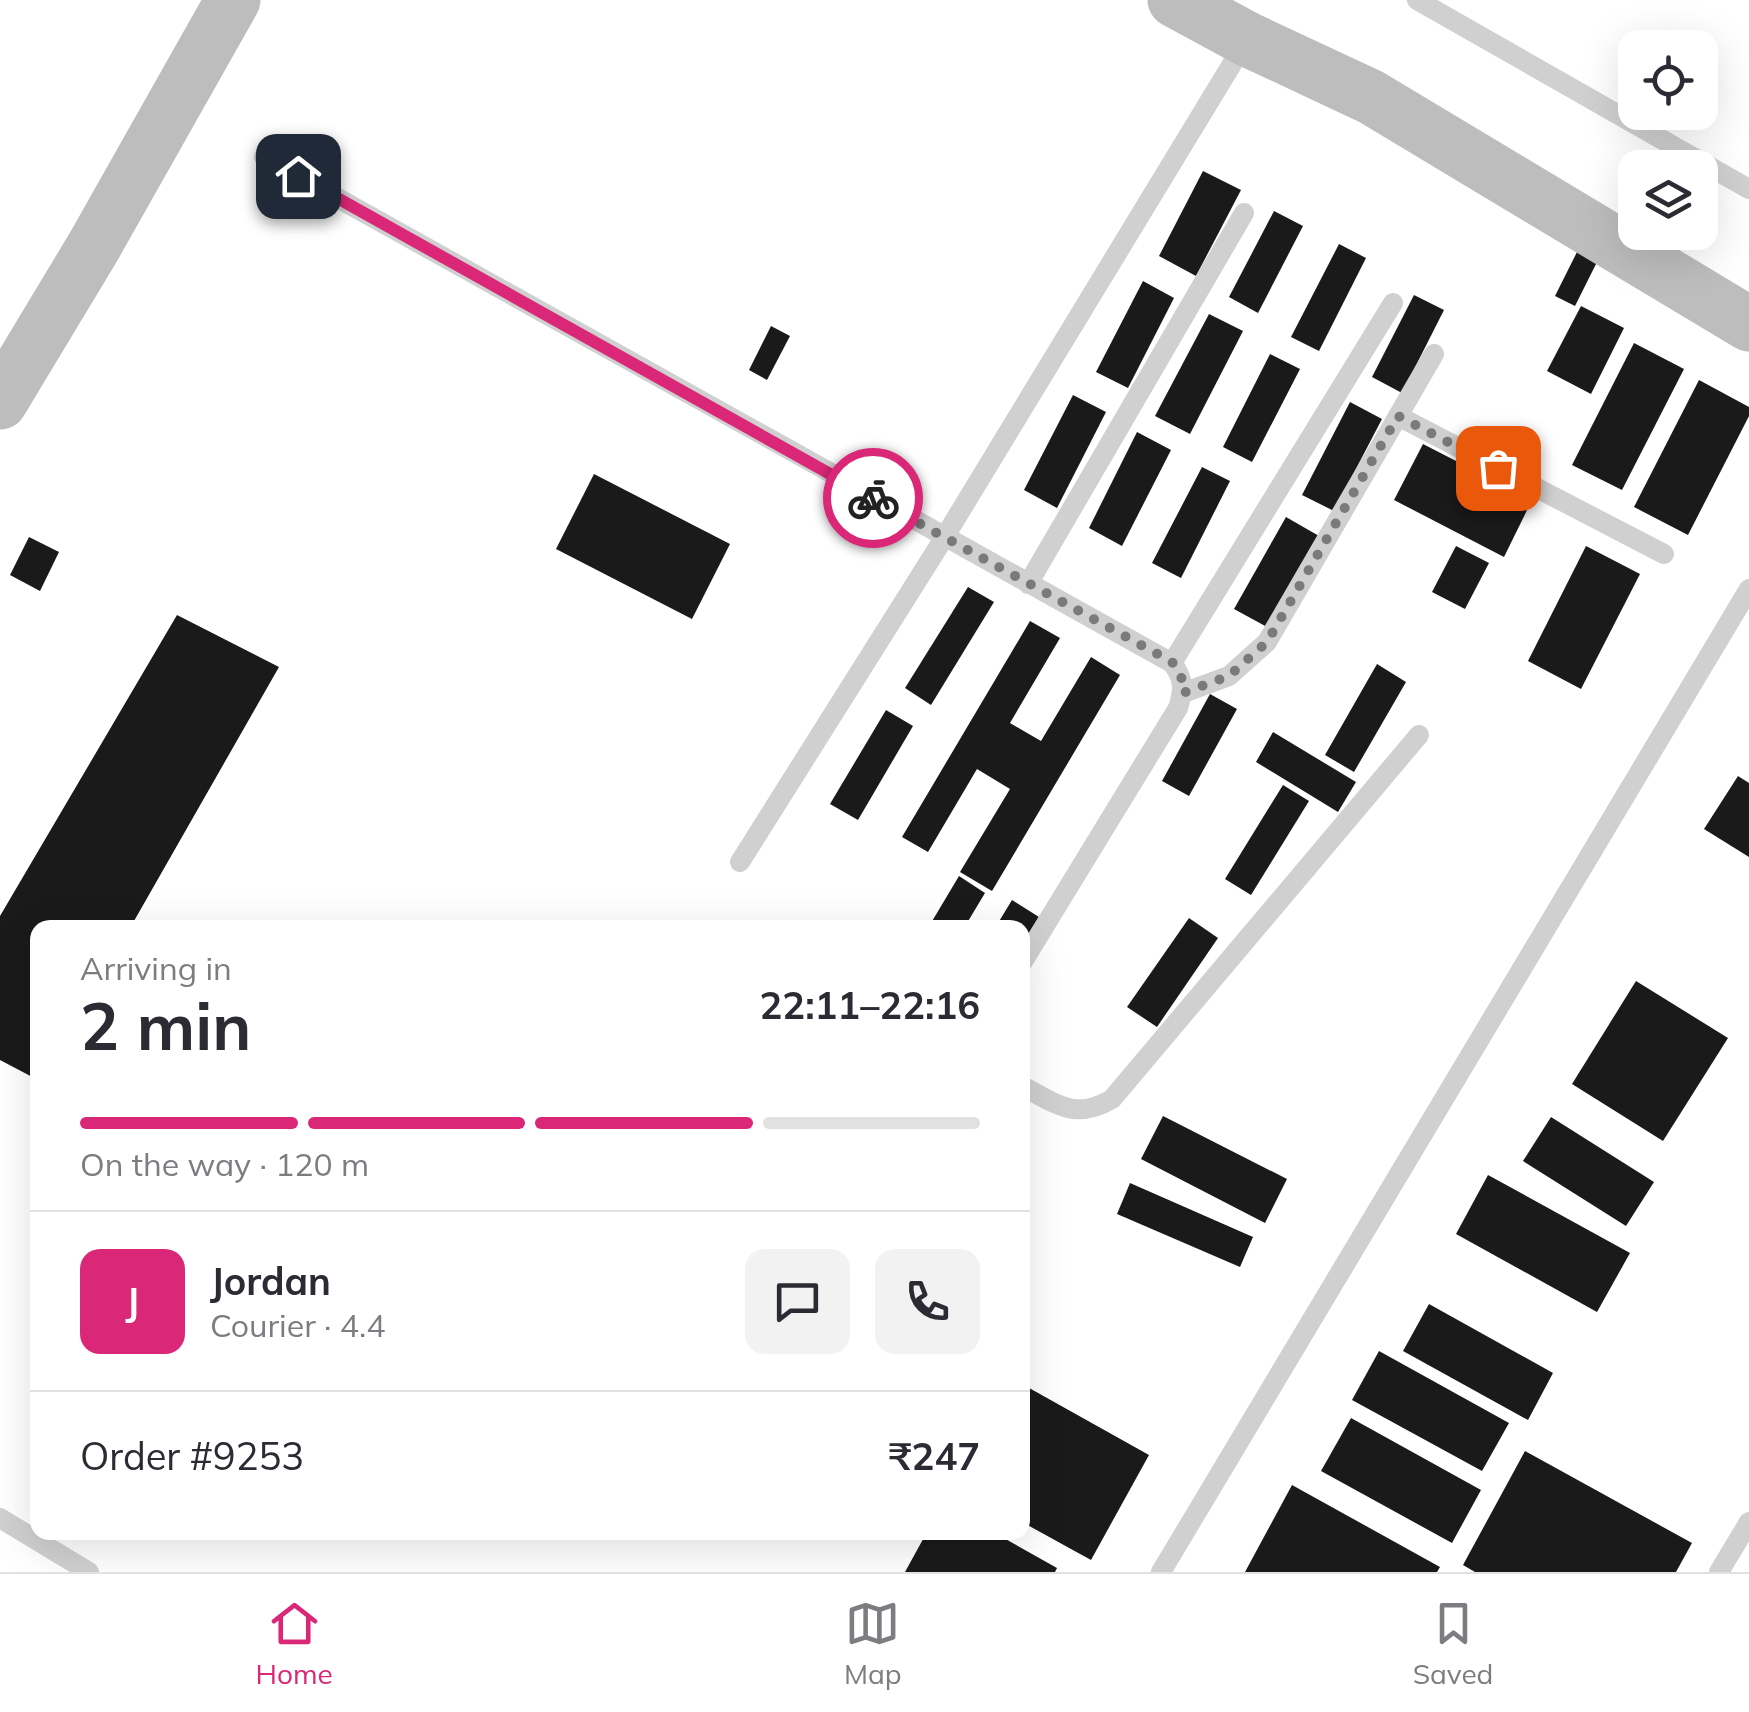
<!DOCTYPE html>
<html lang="en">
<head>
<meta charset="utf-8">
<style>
  :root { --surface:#fff; --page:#f2f2f3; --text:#2b2b33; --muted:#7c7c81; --line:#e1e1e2; --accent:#db2777 }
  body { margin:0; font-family:Mulish,sans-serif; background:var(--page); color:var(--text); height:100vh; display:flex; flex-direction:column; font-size:38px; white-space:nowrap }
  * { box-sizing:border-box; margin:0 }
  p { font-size:32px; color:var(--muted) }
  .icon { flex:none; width:55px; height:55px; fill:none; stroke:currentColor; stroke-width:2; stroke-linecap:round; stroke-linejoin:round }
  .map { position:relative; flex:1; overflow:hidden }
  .details { position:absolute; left:30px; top:920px; width:1000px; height:620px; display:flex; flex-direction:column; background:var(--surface); border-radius:20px; box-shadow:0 10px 40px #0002 }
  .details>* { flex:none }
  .tools { position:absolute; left:1618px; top:30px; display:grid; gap:20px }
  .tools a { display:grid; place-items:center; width:100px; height:100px; border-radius:20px; background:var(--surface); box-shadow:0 10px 40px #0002; font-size:50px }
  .pin { position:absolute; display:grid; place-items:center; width:85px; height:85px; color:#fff; margin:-42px; border-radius:20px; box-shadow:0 5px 15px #0006 }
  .courier { position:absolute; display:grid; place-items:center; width:100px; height:100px; margin:-50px; border:8px solid #db2777; border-radius:50%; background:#fff; color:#222; box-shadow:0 2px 12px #0007 }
  .overview em { font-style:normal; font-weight:700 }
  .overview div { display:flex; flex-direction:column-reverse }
  .overview { display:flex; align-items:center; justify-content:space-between; height:170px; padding:0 50px }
  h1 { font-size:65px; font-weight:700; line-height:75px }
  .bar { display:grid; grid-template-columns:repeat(4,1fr); gap:15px 10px; align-content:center; height:120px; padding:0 50px }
  .bar i { height:12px; border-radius:8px; background:var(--line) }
  .bar .selected { background:var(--accent) }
  .bar p { grid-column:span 4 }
  .line { display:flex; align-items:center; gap:25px; padding:0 50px; border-top:2px solid var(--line) }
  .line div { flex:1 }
  .round { display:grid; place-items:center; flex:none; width:105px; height:105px; border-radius:20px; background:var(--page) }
  .menu { display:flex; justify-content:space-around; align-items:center; height:140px; border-top:2px solid var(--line); background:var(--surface); font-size:28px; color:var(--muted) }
  .menu a { display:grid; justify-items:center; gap:5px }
  .menu .selected { color:var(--accent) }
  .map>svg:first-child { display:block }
</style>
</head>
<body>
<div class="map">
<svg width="1749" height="1572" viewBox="0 0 1749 1572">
  <rect width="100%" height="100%" fill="#fff"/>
  <!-- building -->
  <g fill="#1a1a1a">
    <path d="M1203 171 1241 190 1196 276 1159 256Z"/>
    <path d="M1274 211 1303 226 1258 313 1229 297Z"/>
    <path d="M1339 244 1366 258 1319 351 1291 337Z"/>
    <path d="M1578 250 1598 260 1575 306 1555 296Z"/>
    <path d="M1143 281 1174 298 1128 388 1096 372Z"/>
    <path d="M1414 295 1444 310 1402 393 1372 377Z"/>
    <path d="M1581 306 1624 328 1591 394 1547 371Z"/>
    <path d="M1209 314 1243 331 1190 434 1155 416Z"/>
    <path d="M771 326 790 336 767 380 749 370Z"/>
    <path d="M1634 343 1684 369 1622 490 1572 465Z"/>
    <path d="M1270 354 1300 369 1252 462 1223 447Z"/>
    <path d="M1699 380 1749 407V416L1688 535 1634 507Z"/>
    <path d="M1073 395 1106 412 1057 508 1024 490Z"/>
    <path d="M1350 402 1382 419 1334 511 1302 495Z"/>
    <path d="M1137 432 1171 450 1122 546 1089 528Z"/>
    <path d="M1423 444 1532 500 1504 557 1394 500Z"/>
    <path d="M1202 467 1230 481 1181 578 1152 563Z"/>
    <path d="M594 474 730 544 692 619 556 549Z"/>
    <path d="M1286 517 1319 536 1267 627 1234 609Z"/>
    <path d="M29 537 59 552 40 591 10 575Z"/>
    <path d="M1456 546 1489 563 1465 609 1432 592Z"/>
    <path d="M1586 546 1640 574 1581 689 1528 661Z"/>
    <path d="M968 587 994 602 931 705 905 688Z"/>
    <path d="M177 615 279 667 130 928H38V1080L0 1060V916Z"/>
    <path d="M1030 621 1060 638 1010 723 1041 741 1091 657 1120 675 992 891 960 872 1010 789 977 769 928 852 902 837Z"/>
    <path d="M1377 664 1406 682 1354 772 1325 755Z"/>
    <path d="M1210 694 1237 709 1189 796 1162 781Z"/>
    <path d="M886 710 913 726 858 820 830 804Z"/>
    <path d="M1273 732 1356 782 1338 812 1256 762Z"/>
    <path d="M1738 776 1749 783V857L1704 829Z"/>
    <path d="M1283 785 1309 801 1251 895 1225 879Z"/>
    <path d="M959 876 985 893 964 928H928Z"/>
    <path d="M1012 900 1039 917 1022 944V928H995Z"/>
    <path d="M1189 918 1218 938 1157 1027 1127 1007Z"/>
    <path d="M1636 981 1728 1038 1663 1141 1572 1084Z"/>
    <path d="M1163 1116 1287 1179 1265 1223 1141 1159Z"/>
    <path d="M1551 1117 1654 1182 1626 1226 1523 1161Z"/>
    <path d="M1488 1175 1630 1253 1597 1312 1456 1234Z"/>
    <path d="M1130 1183 1253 1237 1240 1267 1117 1214Z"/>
    <path d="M1429 1304 1553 1373 1528 1420 1403 1351Z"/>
    <path d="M1379 1351 1509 1423 1482 1471 1352 1400Z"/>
    <path d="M1022 1384 1149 1455 1091 1560 1022 1522Z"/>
    <path d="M1351 1418 1481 1490 1452 1543 1321 1471Z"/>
    <path d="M1525 1451 1692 1543 1676 1572H1475L1463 1565Z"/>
    <path d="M1292 1485 1440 1567 1437 1572H1245Z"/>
    <path d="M927 1532H993L1057 1568 1055 1572H905Z"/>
  </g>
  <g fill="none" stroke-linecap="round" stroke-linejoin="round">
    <!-- service -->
    <g stroke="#d0d0d0" stroke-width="20">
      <path d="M1417 0 1749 189"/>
      <path d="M264 157 1172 663C1184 678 1184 690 1178 708L1022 963"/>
      <path d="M1398 416 1664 554"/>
      <path d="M1028 584 1244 213"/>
      <path d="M1172 663 1393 303"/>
      <path d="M1183 693 1229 676 1267 642 1434 354"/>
      <path d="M740 862 944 538 1246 41"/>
      <path d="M1022 1086C1057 1104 1075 1121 1112 1099L1419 735"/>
      <path d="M0 1518 89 1572"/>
      <path d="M1161 1572 1749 589"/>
      <path d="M1719 1572 1749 1522"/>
    </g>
    <!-- secondary -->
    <g stroke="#bdbdbd" stroke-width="55">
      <path d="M1175 0 1247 39 1371 97 1749 324"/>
      <path d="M0 402 94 246 233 0"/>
    </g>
  </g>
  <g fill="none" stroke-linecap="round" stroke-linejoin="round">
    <!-- done -->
    <path stroke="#7a7a7a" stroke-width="10" stroke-dasharray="0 18" d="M873 498 1172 662 1181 674 1183 693 1229 676 1267 642 1398 416 1498 468"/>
    <!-- route -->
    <path stroke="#db2777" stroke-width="12" d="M298 176 873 498"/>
  </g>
</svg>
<div class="tools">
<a><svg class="icon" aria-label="locate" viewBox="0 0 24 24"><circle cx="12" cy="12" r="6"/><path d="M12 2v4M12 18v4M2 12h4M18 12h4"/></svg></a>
<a><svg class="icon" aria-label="layers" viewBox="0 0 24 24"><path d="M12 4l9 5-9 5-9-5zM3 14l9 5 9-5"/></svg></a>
</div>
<div class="pin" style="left:1498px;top:468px;background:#ea580c"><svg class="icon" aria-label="bag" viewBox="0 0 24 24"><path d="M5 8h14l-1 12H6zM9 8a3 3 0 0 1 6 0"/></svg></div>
<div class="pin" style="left:298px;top:176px;background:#1f2937"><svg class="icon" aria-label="home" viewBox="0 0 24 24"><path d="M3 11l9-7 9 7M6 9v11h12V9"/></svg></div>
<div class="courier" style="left:873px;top:498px"><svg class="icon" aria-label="bike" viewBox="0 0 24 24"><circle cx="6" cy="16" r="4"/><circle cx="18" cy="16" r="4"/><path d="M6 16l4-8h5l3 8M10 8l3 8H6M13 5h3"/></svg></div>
<section class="details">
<div class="overview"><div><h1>2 min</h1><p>Arriving in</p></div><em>22:11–22:16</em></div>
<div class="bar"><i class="selected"></i><i class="selected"></i><i class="selected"></i><i></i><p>On the way · 120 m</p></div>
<div class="line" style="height:180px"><b class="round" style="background:var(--accent);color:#fff">J</b><div><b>Jordan</b><p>Courier · 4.4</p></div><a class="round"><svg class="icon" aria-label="chat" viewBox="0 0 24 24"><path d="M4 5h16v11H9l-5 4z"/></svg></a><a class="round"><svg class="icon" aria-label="phone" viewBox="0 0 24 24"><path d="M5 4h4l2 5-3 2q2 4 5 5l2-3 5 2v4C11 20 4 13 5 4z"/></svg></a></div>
<div class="line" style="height:130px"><div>Order #9253</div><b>₹247</b></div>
</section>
</div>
<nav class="menu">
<a class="selected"><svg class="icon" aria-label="home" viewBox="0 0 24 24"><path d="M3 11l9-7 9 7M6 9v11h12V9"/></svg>Home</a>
<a><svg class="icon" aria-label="map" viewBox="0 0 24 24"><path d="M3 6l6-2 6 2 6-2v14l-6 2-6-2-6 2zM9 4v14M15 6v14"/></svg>Map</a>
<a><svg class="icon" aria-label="saved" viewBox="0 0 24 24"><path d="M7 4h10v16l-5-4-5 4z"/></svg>Saved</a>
</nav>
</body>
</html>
